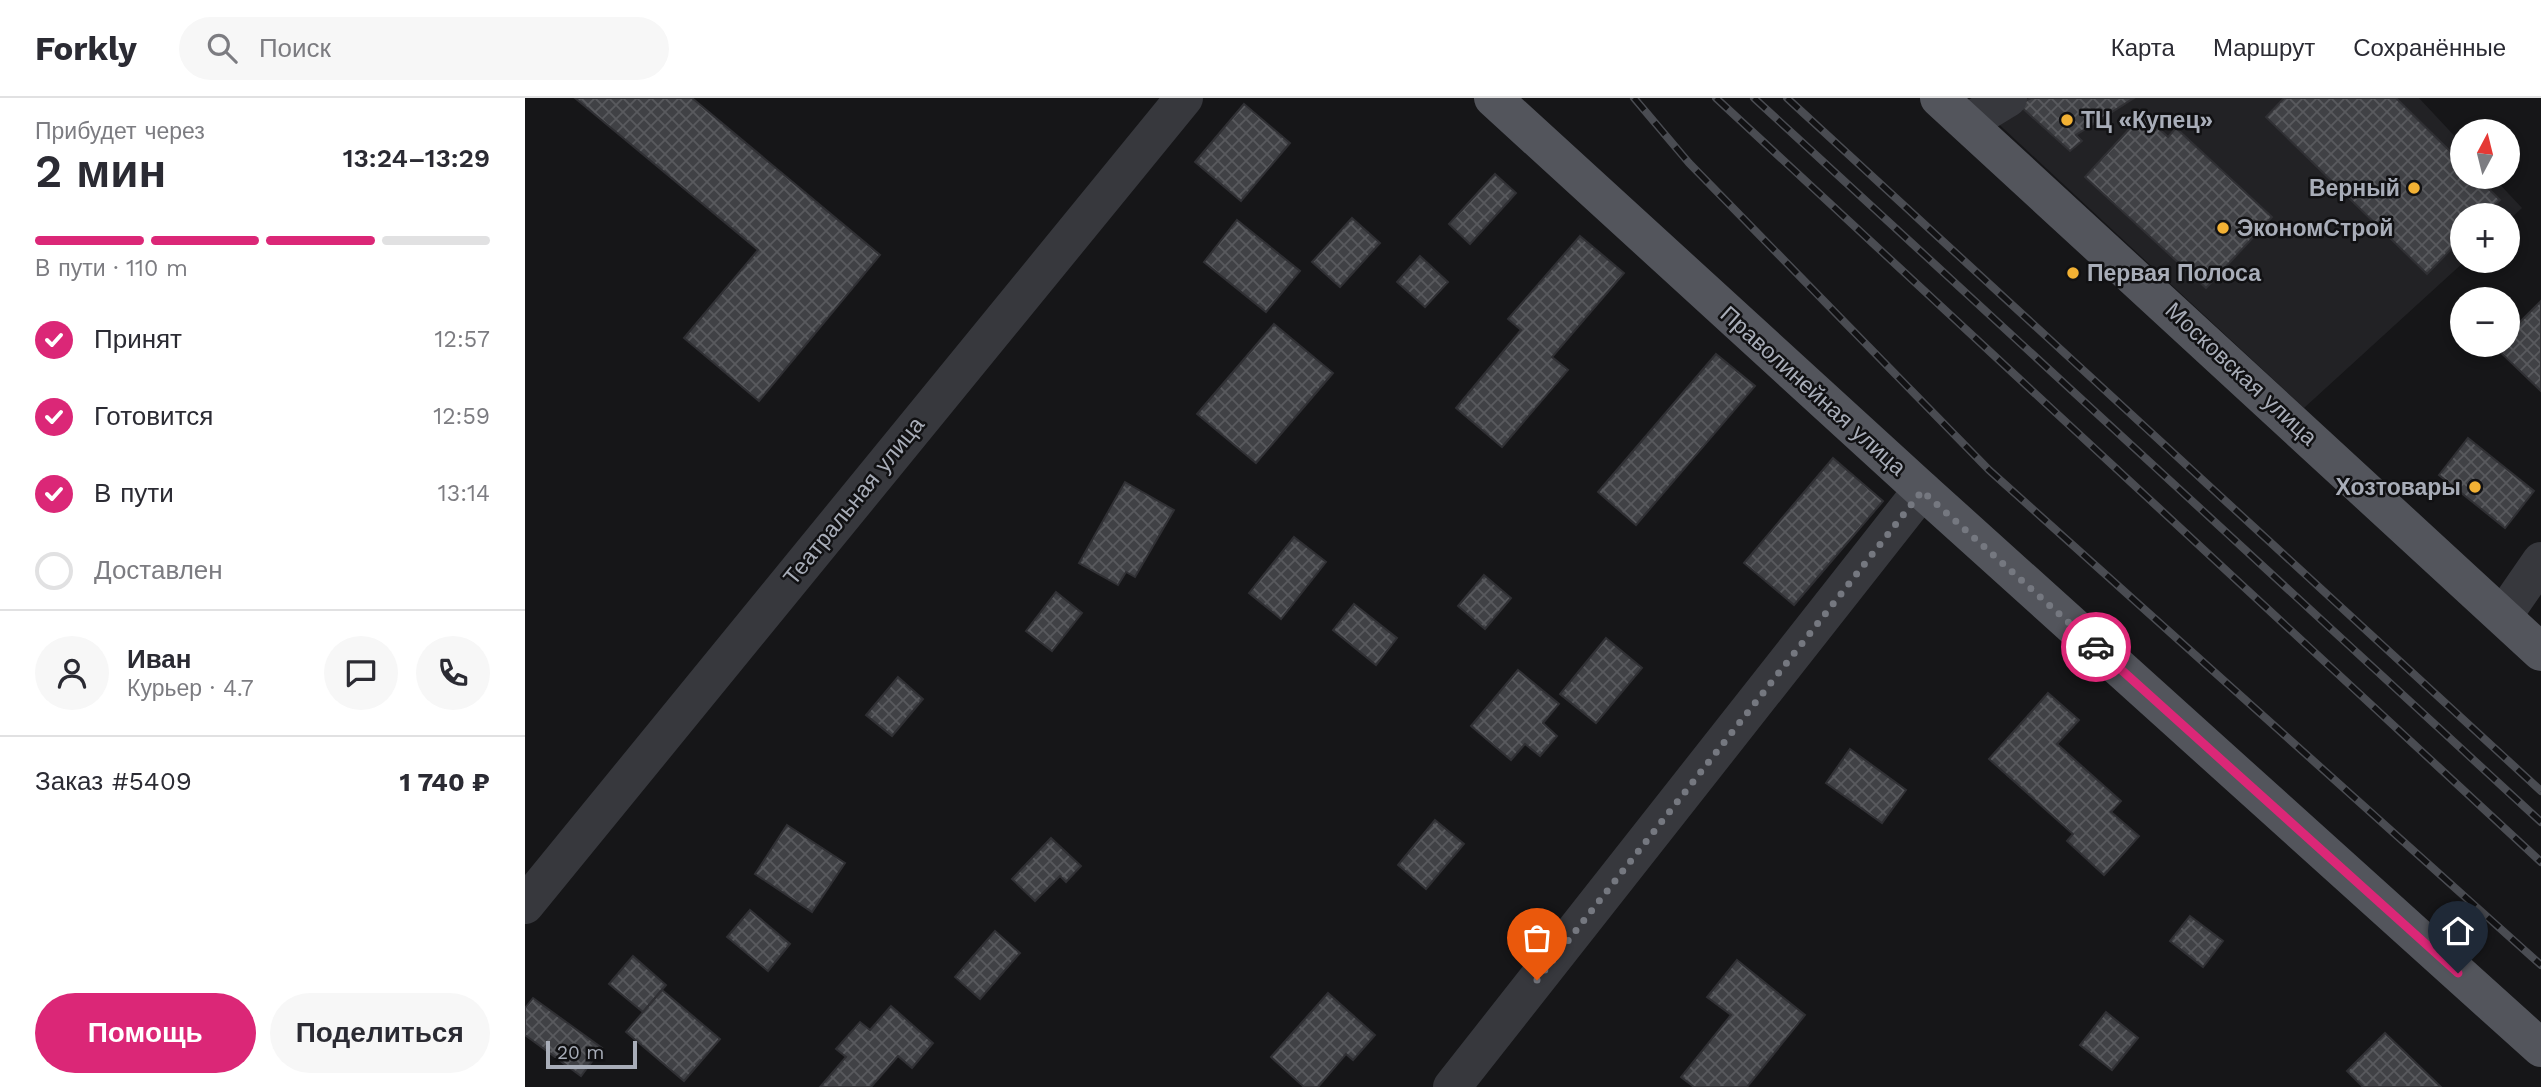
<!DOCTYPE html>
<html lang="ru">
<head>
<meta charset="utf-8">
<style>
  :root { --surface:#fff; --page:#f7f7f7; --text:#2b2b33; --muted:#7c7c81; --line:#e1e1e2; --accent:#db2777 }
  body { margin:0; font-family:"Work Sans",sans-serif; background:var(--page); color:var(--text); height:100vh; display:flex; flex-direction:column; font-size:26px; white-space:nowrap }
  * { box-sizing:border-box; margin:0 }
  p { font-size:23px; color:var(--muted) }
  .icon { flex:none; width:38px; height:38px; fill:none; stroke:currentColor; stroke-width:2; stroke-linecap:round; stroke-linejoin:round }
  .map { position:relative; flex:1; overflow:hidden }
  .sheet { display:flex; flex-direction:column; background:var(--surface); width:525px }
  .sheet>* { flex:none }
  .needle { width:46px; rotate:7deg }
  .tools { position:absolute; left:1925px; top:21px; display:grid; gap:14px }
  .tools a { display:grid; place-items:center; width:70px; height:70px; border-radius:50%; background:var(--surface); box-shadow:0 4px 10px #0003; font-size:35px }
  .scale { position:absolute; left:21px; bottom:18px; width:91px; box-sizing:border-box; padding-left:7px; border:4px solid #a8adb8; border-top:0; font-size:19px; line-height:24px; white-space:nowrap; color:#a8adb8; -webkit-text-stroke:5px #111113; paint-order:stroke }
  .pin { position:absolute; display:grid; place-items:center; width:60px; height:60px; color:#fff; margin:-72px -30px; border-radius:50% 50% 50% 0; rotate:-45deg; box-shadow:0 0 7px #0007 }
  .pin .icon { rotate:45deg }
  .courier { position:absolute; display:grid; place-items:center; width:70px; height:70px; margin:-35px; border:5px solid #db2777; border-radius:50%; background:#fff; color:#222; box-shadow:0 2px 9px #0007 }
  .overview em { font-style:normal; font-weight:600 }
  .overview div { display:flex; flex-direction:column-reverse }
  .overview { display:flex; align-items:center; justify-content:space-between; height:119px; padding:0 35px }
  h1 { font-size:46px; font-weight:600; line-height:52px }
  .bar { display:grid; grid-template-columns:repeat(4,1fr); gap:10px 7px; align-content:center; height:84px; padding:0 35px }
  .bar i { height:9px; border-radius:5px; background:var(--line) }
  .bar .active { background:var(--accent) }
  .bar p { grid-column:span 4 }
  .line { display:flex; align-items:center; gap:18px; padding:0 35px; border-top:2px solid var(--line) }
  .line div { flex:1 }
  .round { display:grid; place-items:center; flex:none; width:74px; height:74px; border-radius:37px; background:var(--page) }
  ol { padding:0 35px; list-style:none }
  li { display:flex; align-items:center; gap:21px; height:77px }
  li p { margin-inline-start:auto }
  li .icon { padding:7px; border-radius:50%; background:var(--accent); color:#fff; stroke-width:4 }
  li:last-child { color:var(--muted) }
  li i { width:38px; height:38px; border:4px solid var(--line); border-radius:50% }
  .cta { display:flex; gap:14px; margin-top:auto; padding:14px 35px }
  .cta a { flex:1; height:80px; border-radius:42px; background:var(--accent); color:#fff; font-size:28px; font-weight:600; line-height:80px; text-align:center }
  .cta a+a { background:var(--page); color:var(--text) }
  header { display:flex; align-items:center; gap:42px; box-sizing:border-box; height:98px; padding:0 35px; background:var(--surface); border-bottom:2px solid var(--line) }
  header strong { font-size:33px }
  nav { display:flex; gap:38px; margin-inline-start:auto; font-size:24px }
  .search { width:490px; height:63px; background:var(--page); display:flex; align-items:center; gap:18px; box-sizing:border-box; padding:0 24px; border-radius:38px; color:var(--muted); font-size:26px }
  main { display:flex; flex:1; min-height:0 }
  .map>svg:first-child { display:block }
</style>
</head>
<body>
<header>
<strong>Forkly</strong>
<div class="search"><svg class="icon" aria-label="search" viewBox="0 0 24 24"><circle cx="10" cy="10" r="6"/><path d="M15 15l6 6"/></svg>Поиск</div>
<nav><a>Карта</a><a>Маршрут</a><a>Сохранённые</a></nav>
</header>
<main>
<section class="sheet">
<div class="overview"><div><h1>2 мин</h1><p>Прибудет через</p></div><em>13:24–13:29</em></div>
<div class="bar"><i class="active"></i><i class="active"></i><i class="active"></i><i></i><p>В пути · 110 m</p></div>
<ol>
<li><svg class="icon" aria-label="check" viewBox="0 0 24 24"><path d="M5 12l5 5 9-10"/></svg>Принят<p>12:57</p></li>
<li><svg class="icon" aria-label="check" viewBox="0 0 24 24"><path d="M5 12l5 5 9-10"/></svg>Готовится<p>12:59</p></li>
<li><svg class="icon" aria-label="check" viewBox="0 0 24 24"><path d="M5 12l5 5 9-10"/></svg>В пути<p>13:14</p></li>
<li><i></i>Доставлен</li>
</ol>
<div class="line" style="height:126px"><a class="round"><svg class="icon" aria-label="person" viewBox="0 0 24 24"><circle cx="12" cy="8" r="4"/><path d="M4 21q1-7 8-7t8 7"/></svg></a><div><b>Иван</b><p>Курьер · 4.7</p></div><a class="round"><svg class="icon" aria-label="chat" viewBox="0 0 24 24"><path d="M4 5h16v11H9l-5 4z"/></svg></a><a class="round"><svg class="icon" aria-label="phone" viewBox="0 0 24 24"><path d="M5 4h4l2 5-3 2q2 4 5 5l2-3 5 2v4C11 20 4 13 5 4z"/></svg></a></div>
<div class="line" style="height:91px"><div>Заказ #5409</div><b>1 740 ₽</b></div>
<div class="cta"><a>Помощь</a><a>Поделиться</a></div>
</section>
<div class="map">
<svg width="2016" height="989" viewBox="0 0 2016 989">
  <defs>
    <pattern id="building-cross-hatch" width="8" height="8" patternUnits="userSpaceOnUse" patternTransform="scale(1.75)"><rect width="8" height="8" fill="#404145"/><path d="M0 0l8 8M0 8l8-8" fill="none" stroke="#595a5e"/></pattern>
  </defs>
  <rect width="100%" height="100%" fill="#161618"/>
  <!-- built -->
  <path fill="#222225" d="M1495 0H1894L1937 46V79H1968L1997 110 1983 123V117H1937V163H1940L1779 310 1465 18Z"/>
  <!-- building -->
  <g fill="url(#building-cross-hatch)" stroke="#303034" stroke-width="2">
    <path d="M50 0H167L355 157 234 303 159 240 233 152Z"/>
    <path d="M1506 0H1609L1551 37 1557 43 1545 53 1494 7Z"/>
    <path d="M1759 0H1871L1937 65V79H1952L1975 102 1960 117H1937V140L1902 176 1741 19Z"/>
    <path d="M719 6 765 45 716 103 670 64Z"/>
    <path d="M1618 16 1643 39 1651 30 1747 119 1681 190 1560 79Z"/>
    <path d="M970 76 991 95 945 146 924 126Z"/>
    <path d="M827 120 855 145 815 189 787 164Z"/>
    <path d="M712 122 775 173 741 214 679 164Z"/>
    <path d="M1055 138 1099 175 1027 259 1043 272 977 349 931 310 996 232 983 221Z"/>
    <path d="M895 158 923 184 900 209 872 184Z"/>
    <path d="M2016 203V293L1970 249 1983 247V236Z"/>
    <path d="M749 226 808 275 731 365 672 316Z"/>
    <path d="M1191 256 1230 288 1111 427 1073 394Z"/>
    <path d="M1943 340 2009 393 1980 430 1914 377Z"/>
    <path d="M1308 360 1358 403 1269 507 1219 465Z"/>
    <path d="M600 384 649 412 610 479 601 474 593 487 554 465Z"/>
    <path d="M769 439 801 464 756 521 724 495Z"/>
    <path d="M959 477 986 500 960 531 933 508Z"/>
    <path d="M531 494 557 515 527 553 501 533Z"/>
    <path d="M829 506 872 540 851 567 808 532Z"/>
    <path d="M1081 540 1117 570 1071 625 1035 596Z"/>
    <path d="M993 572 1034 606 1018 625 1032 638 1015 658 1000 646 986 662 946 628Z"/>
    <path d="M373 579 398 601 367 638 341 617Z"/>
    <path d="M1523 595 1554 622 1532 646 1596 703 1586 714 1614 738 1579 777 1542 743 1548 736 1464 661Z"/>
    <path d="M1325 651 1381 692 1357 725 1301 685Z"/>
    <path d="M910 722 939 746 901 791 873 767Z"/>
    <path d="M262 727 320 765 287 814 230 776Z"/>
    <path d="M526 740 556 768 541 784 535 778 510 803 487 781Z"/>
    <path d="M225 812 265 846 243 873 202 839Z"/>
    <path d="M1665 818 1698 843 1678 869 1645 843Z"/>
    <path d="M470 833 495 855 455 901 430 879Z"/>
    <path d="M108 858 141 887 118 914 84 886Z"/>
    <path d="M1212 862 1280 917 1222 989H1169L1156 979 1206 917 1182 899Z"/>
    <path d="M137 892 195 941 159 983 101 934Z"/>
    <path d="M803 895 850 937 828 962 821 956 793 989H779L746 959Z"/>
    <path d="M8 900 77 950 56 978 0 937V910Z"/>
    <path d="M366 908 408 945 387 970 373 958 346 989H295L321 959 311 951 335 924 345 932Z"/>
    <path d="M1581 914 1613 940 1587 972 1555 947Z"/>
    <path d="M1860 935 1916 989H1838L1822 973Z"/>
  </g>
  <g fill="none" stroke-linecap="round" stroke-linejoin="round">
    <!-- minor -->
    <g stroke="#37383d" stroke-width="38">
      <path d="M1442 25 1483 0"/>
      <path d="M1978 518 2016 463"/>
      <path d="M0 807 659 0"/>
      <path d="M927 989 1397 392"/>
    </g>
    <!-- major -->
    <g stroke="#53555c" stroke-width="38">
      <path d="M968 0 1397 392 2016 950"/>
      <path d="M1414 0 2016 554"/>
    </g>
    <!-- rail casing -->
    <g stroke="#4a4c52" stroke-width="8">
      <g id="rail">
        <path d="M1109 0 1164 65 1464 372 2016 867"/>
        <path d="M1191 0 2016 764"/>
        <path d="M1229 0 2016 724"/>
        <path d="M1262 0 2016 693"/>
      </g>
    </g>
    <!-- rail -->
    <use href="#rail" stroke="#111113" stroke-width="5" stroke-dasharray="16" stroke-linecap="butt"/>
  </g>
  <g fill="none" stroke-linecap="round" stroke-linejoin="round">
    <!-- done -->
    <path stroke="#757880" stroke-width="7" stroke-dasharray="0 12.6" d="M1012 882 1397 393 1571 549"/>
    <!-- route -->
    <path stroke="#db2777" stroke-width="9" d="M1571 549 1933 875"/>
  </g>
  <!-- markers -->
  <g fill="#f2b134" stroke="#111113" stroke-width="2.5">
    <circle cx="1542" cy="22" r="7"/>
    <circle cx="1889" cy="90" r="7"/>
    <circle cx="1698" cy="130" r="7"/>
    <circle cx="1548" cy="175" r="7"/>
    <circle cx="1950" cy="389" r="7"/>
  </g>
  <g text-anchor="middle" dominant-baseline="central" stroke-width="5" stroke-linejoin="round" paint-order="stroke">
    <!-- poi labels -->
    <g font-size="23" font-weight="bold" fill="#a8adb8" stroke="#111113" text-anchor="start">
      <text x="1556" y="22">ТЦ «Купец»</text>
      <text x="1875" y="90" text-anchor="end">Верный</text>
      <text x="1712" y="130">ЭкономСтрой</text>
      <text x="1562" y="175">Первая Полоса</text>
      <text x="1936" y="389" text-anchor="end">Хозтовары</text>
    </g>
    <!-- street labels -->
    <g font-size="23" fill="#a8adb8" stroke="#111113">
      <text transform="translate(1716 276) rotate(43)">Московская улица</text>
      <text transform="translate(1288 293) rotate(42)">Праволинейная улица</text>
      <text transform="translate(329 403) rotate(-51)">Театральная улица</text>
    </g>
  </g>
</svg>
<div class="tools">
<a><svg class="needle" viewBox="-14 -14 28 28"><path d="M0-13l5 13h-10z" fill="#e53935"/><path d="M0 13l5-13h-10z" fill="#7c7c81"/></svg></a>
<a>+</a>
<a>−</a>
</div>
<div class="scale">20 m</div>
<div class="pin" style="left:1012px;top:882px;background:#ea580c"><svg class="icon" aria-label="bag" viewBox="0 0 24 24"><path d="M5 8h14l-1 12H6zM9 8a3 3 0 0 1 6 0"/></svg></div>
<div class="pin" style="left:1933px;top:875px;background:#1f2937"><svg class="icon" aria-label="home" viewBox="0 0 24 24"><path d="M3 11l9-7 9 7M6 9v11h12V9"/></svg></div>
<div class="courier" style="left:1571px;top:549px"><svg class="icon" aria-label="car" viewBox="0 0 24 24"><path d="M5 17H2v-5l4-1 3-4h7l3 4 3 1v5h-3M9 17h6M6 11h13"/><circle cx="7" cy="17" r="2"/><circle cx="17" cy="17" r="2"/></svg></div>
</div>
</main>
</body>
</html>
